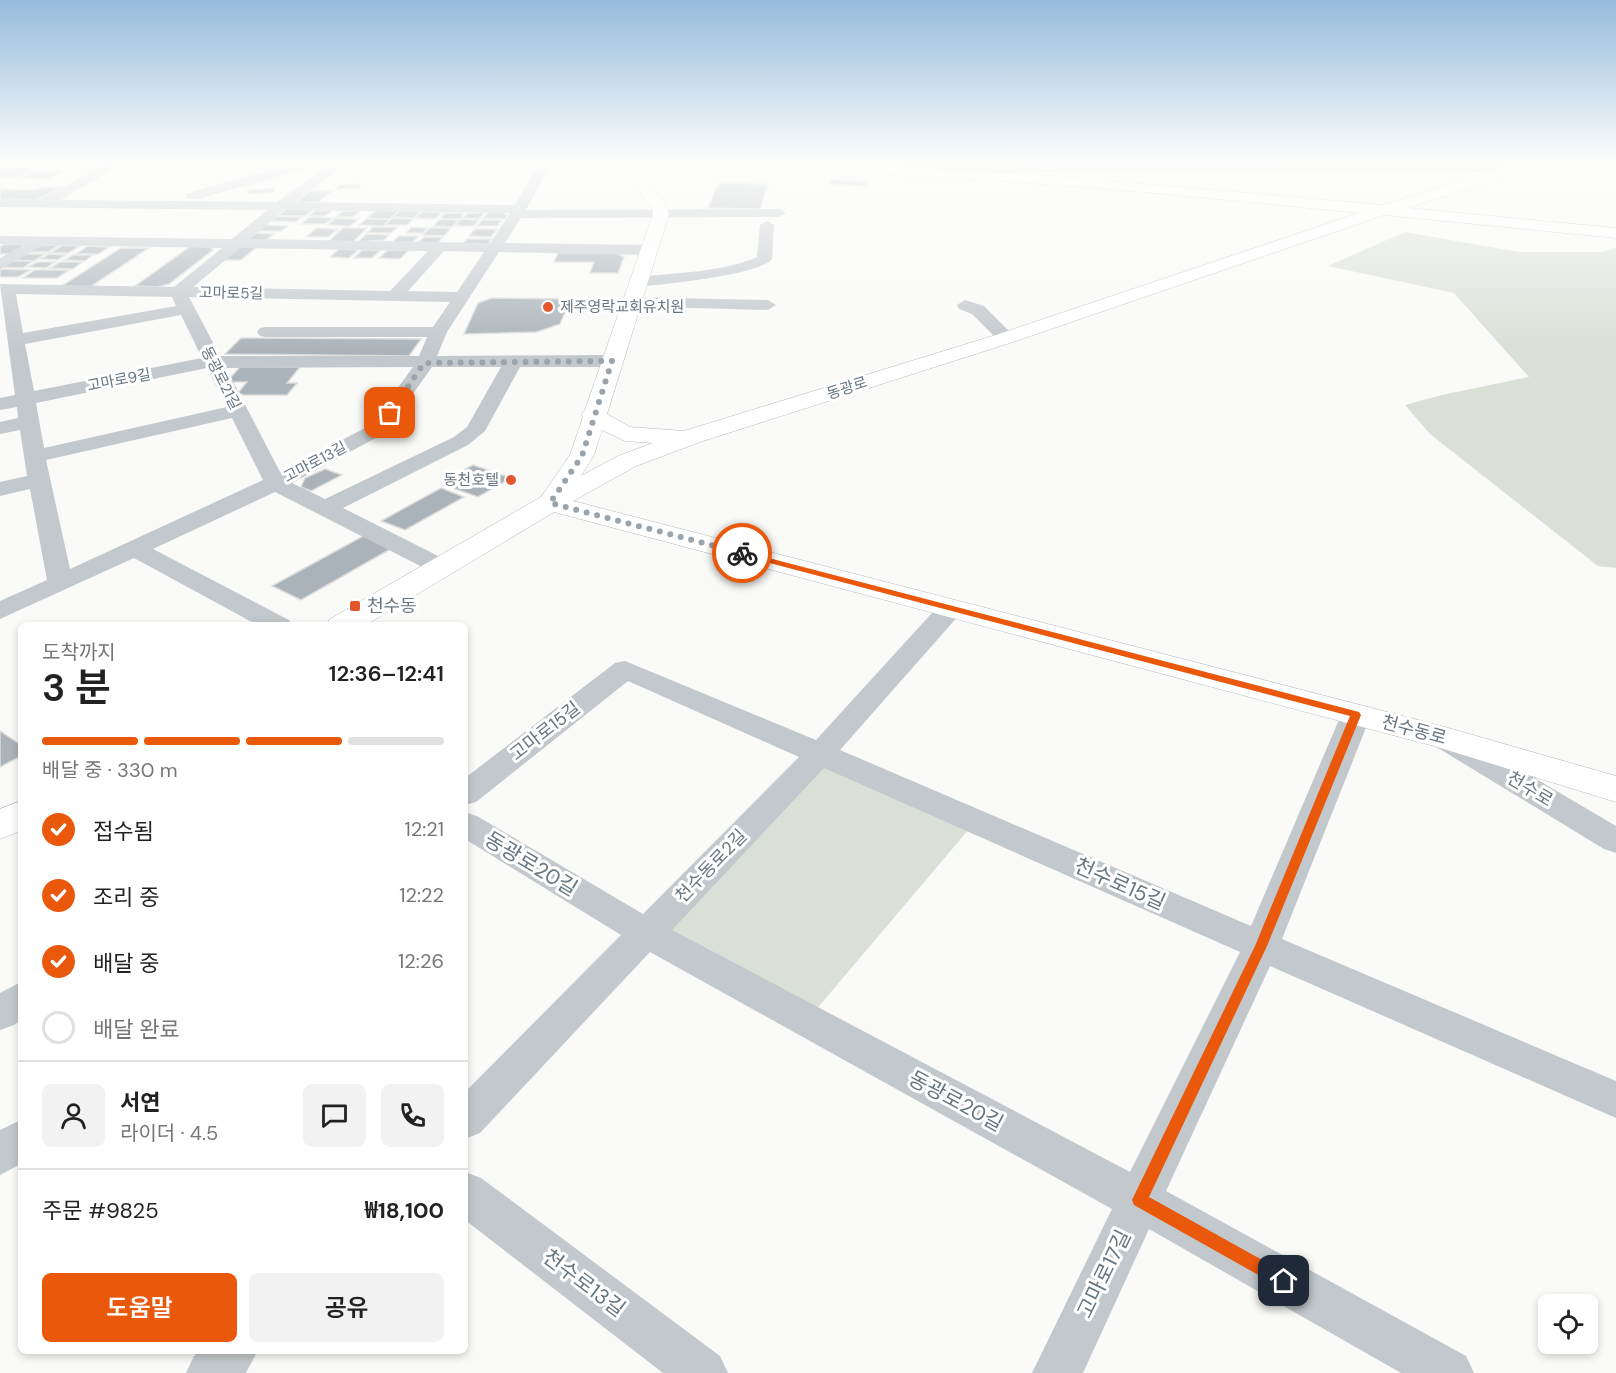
<!DOCTYPE html>
<html lang="ko">
<head>
<meta charset="utf-8">
<style>
  :root { --surface:#fff; --page:#f2f2f2; --text:#222; --muted:#767676; --line:#e0e0e0; --accent:#ea580c }
  body { margin:0; font-family:"DM Sans","Noto Sans KR",sans-serif; background:var(--page); color:var(--text); height:100vh; display:flex; flex-direction:column; font-size:22px; white-space:nowrap }
  * { box-sizing:border-box; margin:0 }
  p { font-size:20px; color:var(--muted) }
  .icon { flex:none; width:33px; height:33px; fill:none; stroke:currentColor; stroke-width:2; stroke-linecap:round; stroke-linejoin:round }
  .map { position:relative; flex:1; overflow:hidden }
  .panel { position:absolute; left:18px; top:622px; width:450px; height:732px; display:flex; flex-direction:column; background:var(--surface); border-radius:9px; box-shadow:0 3px 9px #0003 }
  .panel>* { flex:none }
  .controls { position:absolute; left:1538px; top:1294px; display:grid; gap:12px }
  .controls a { display:grid; place-items:center; width:60px; height:60px; border-radius:9px; background:var(--surface); box-shadow:0 3px 9px #0003; font-size:30px }
  .pin { position:absolute; display:grid; place-items:center; width:51px; height:51px; color:#fff; margin:-26px; border-radius:12px; box-shadow:0 3px 9px #0006 }
  .courier { position:absolute; display:grid; place-items:center; width:60px; height:60px; margin:-30px; border:4px solid #ea580c; border-radius:50%; background:#fff; color:#222; box-shadow:0 2px 8px #0007 }
  .head em { font-style:normal; font-weight:600 }
  .head div { display:flex; flex-direction:column-reverse }
  .head { display:flex; align-items:center; justify-content:space-between; height:102px; padding:0 24px }
  h1 { font-size:39px; font-weight:600; line-height:45px }
  .bar { display:grid; grid-template-columns:repeat(4,1fr); gap:9px 6px; align-content:center; height:72px; padding:0 24px }
  .bar i { height:8px; border-radius:4px; background:var(--line) }
  .bar .selected { background:var(--accent) }
  .bar p { grid-column:span 4 }
  .line { display:flex; align-items:center; gap:15px; padding:0 24px; border-top:2px solid var(--line) }
  .line div { flex:1 }
  .round { display:grid; place-items:center; flex:none; width:63px; height:63px; border-radius:9px; background:var(--page) }
  ol { padding:0 24px; list-style:none }
  li { display:flex; align-items:center; gap:18px; height:66px }
  li p { margin-inline-start:auto }
  li .icon { padding:6px; border-radius:50%; background:var(--accent); color:#fff; stroke-width:4 }
  li:last-child { color:var(--muted) }
  li i { width:33px; height:33px; border:3px solid var(--line); border-radius:50% }
  .cta { display:flex; gap:12px; margin-top:auto; padding:12px 24px }
  .cta a { flex:1; height:69px; border-radius:9px; background:var(--accent); color:#fff; font-size:24px; font-weight:600; line-height:69px; text-align:center }
  .cta a+a { background:var(--page); color:var(--text) }
  .map>svg:first-child { display:block }
</style>
</head>
<body>
<div class="map">
<svg width="1616" height="1373" viewBox="0 0 1616 1373">
  <rect width="100%" height="100%" fill="#fafaf8"/>
  <!-- green -->
  <g fill="#dadfd7">
    <path d="M1405 232 1519 252H1603L1616 247V568L1598 566 1430 434 1405 405 1442 395 1529 377 1454 293 1328 266Z"/>
    <path d="M823 761 970 828 814 1012 660 929Z"/>
  </g>
  <!-- building -->
  <g fill="#aab3b9" stroke="#dcdcda" stroke-width="1.5">
    <path d="M6 167H37L18 177H0V170Z"/>
    <path d="M36 170 64 171 49 179 20 178Z"/>
    <path d="M831 180 867 181 866 186 829 184Z"/>
    <path d="M718 183 768 184 760 209 708 208Z"/>
    <path d="M362 184 359 188 337 189 340 185Z"/>
    <path d="M43 187H65L36 200 0 199 1 189 36 190Z"/>
    <path d="M274 188V192L248 194V190Z"/>
    <path d="M311 191H332L318 202H296Z"/>
    <path d="M314 208 305 216H278L286 209Z"/>
    <path d="M316 210H333L325 216H308Z"/>
    <path d="M377 210 399 211 390 219 367 218Z"/>
    <path d="M344 211H360L353 217H336Z"/>
    <path d="M400 211H421L414 218 392 217Z"/>
    <path d="M422 212H442L435 219 415 218Z"/>
    <path d="M489 212H501L507 215 505 219 483 218Z"/>
    <path d="M445 213H464L460 219H440Z"/>
    <path d="M468 213H484L479 219 462 218Z"/>
    <path d="M278 216 302 217 296 222 271 221Z"/>
    <path d="M309 217 333 218 325 224H301Z"/>
    <path d="M336 218 359 219 350 226 327 225Z"/>
    <path d="M392 218 413 219 407 225H385Z"/>
    <path d="M366 219H390L383 226 359 225Z"/>
    <path d="M440 219 459 220 452 227 433 226Z"/>
    <path d="M461 219 479 220 474 226H455Z"/>
    <path d="M482 220H502L497 226H477Z"/>
    <path d="M265 225 288 226 281 231H258Z"/>
    <path d="M373 227H398L391 233H367Z"/>
    <path d="M411 227 428 228 423 233H406Z"/>
    <path d="M317 228 338 229 328 237H306Z"/>
    <path d="M343 228H367L352 243H327Z"/>
    <path d="M430 228H451L444 236 422 235Z"/>
    <path d="M475 229H497L491 237 469 236Z"/>
    <path d="M254 233 274 234 263 242 251 241 247 238Z"/>
    <path d="M366 234 389 235 384 240 358 242Z"/>
    <path d="M399 236H419L413 242 391 243Z"/>
    <path d="M424 237H443L437 244H417Z"/>
    <path d="M467 239H491L488 244 462 245Z"/>
    <path d="M4 244H21L25 247 14 254H0V247Z"/>
    <path d="M40 245H60L48 252H27Z"/>
    <path d="M63 245 81 246 68 253H50Z"/>
    <path d="M88 246 110 247 98 254H76Z"/>
    <path d="M191 246 210 247 213 250 169 284 157 287 135 286Z"/>
    <path d="M242 247H257L241 260H220L233 249Z"/>
    <path d="M121 248H149L90 287H60Z"/>
    <path d="M339 249 358 250 349 258 330 257Z"/>
    <path d="M362 250H381L372 258H354Z"/>
    <path d="M388 250H409L400 259 379 258Z"/>
    <path d="M558 253H616L624 257 618 273H590L594 262H554Z"/>
    <path d="M25 254H45L34 261 13 260Z"/>
    <path d="M49 254 66 255 57 260 40 259Z"/>
    <path d="M73 255H93L85 261 64 260Z"/>
    <path d="M11 261H33L23 268 1 267Z"/>
    <path d="M37 262H55L46 268 28 267Z"/>
    <path d="M60 262H82L73 269 50 268Z"/>
    <path d="M0 269 31 270 18 277H0Z"/>
    <path d="M35 270H69L57 278H23Z"/>
    <path d="M492 298 571 299 560 324 537 332 464 334 478 303Z"/>
    <path d="M241 338 421 339 409 356 225 354Z"/>
    <path d="M240 367H300L287 383H297L287 395H244L238 393 247 382H233L230 378Z"/>
    <path d="M473 465 511 478 478 497 444 485 462 476 456 474Z"/>
    <path d="M325 469 342 475 311 491 301 487 305 478Z"/>
    <path d="M441 488 464 497 405 530 381 521Z"/>
    <path d="M365 535 394 547 301 600 272 586Z"/>
    <path d="M0 731 21 745V756L0 767Z"/>
  </g>
  <g fill="none" stroke-linecap="round" stroke-linejoin="round">
    <!-- major casing -->
    <g stroke="#b5babe" stroke-width="1">
      <g id="major">
        <path d="M137 161H465L864 166 1052 176 1383 205 1526 161H1547L1545 164 1408 208 1616 228V238L1384 215 1013 342 700 442 636 466 573 501 1445 727 1616 776V802L1434 746 554 512 364 626H326L330 619 541 497 570 455 583 417 581 415 585 410 653 214 652 208 629 176 631 171 144 165ZM646 172C719 173 792 172 864 174 1030 180 1195 196 1359 213L999 334 684 431 630 427 607 414 669 214 665 203 643 176ZM602 430 625 441 653 443 618 456 581 476 594 455Z"/>
        <path d="M21 801V831L0 839V809Z"/>
      </g>
    </g>
    <!-- minor -->
    <g fill="#c3c8cc" fill-rule="evenodd">
      <path d="M111 161H125L61 200 277 202 334 161H344L343 166 295 202 515 205 538 165 544 161 550 165 526 210 779 209 786 213 779 217 521 218 505 243 649 245 657 250 649 255 499 252 447 332 437 356 611 355 618 357 620 361 618 365 611 367H520L485 431 468 445 343 508 450 562 453 567 450 572 441 574 432 572 275 492 153 549 289 620 293 626H259L134 558 0 619V601L47 580 30 489 0 496V482L27 476 20 430 0 434V422L18 418 17 407 0 410V398L15 395 0 284 174 287 222 248 45 245 0 269V258L24 245 0 244V236L232 239 267 210 0 207V199H41ZM284 210 510 213 490 243 250 239ZM240 248 428 251 390 291 193 287ZM444 251 484 252 457 292 408 291ZM16 294 172 297 176 306 23 333ZM189 297 450 302 433 327H266L260 328 257 332 260 336 266 337H427L419 356H220ZM181 315 202 358 34 391 25 344ZM413 367 371 425 280 472 226 368ZM432 367H501L467 427 454 437 325 499 292 483 385 433ZM207 368 227 407 44 448 36 403ZM232 418 263 480 70 569 46 460Z"/>
      <path d="M279 161H294L306 166 304 169 198 199H188L186 196 188 193 285 166 280 165Z"/>
      <path d="M1298 162 1512 164 1518 168 1512 172 1298 170 879 174 873 170 879 166Z"/>
      <path d="M767 221 774 225 772 259C758 276 663 284 638 287L630 282 638 277C675 273 723 272 757 257L760 225Z"/>
      <path d="M631 297 768 300 776 305 768 310 625 306 623 302Z"/>
      <path d="M965 300 984 306 1012 334 1015 338 1012 342H1000L972 314 959 309 957 305Z"/>
      <path d="M951 600 960 602 964 608 960 614 840 750 1251 926 1341 715 1346 708 1356 706 1366 708 1371 715 1282 939 1616 1081V1118L1270 966 1166 1191 1466 1356 1474 1373H1401L1149 1229 1083 1373H1032L1112 1209 650 952 480 1133 465 1139V1092L621 935 465 839V812L477 816 643 914 799 757 628 681 476 802 465 805V778L615 663 625 661 816 740 942 602ZM824 768 1240 952 1130 1172 672 930Z"/>
      <path d="M1449 731 1460 734 1616 826V853L1604 849 1438 748 1434 741 1438 734Z"/>
      <path d="M21 982V1020L14 1025 0 1030V993Z"/>
      <path d="M21 1120V1164L0 1175V1130Z"/>
      <path d="M465 1172 481 1178 720 1356 728 1373H663L465 1220Z"/>
      <path d="M198 1352H257L246 1373H186L194 1356Z"/>
    </g>
    <!-- major -->
    <use href="#major" fill="#fff" fill-rule="evenodd"/>
  </g>
  <!-- sky -->
  <linearGradient id="sky" x2="0" y2="1"><stop stop-color="#96bcdc"/><stop offset="0.46" stop-color="#fdfdfc"/><stop offset="1" stop-color="#fdfdfc" stop-opacity="0"/></linearGradient>
  <rect width="1616" height="353" fill="url(#sky)"/>
  <!-- route -->
  <path fill="#ea580c" d="M742 551 1359 712 1361 715 1267 946 1149 1197 1289 1275 1292 1281 1289 1286 1284 1289 1278 1286 1134 1205 1132 1200 1255 946 1350 716 739 555V552Z"/>
  <g fill="none" stroke-linecap="round" stroke-linejoin="round">
    <!-- done -->
    <path stroke="#99a4ac" stroke-width="6" stroke-dasharray="0 10.8" d="M390 413 424 363 612 361 582 456 550 503 742 553"/>
  </g>
  <!-- markers -->
  <g fill="#e4572e" stroke="#fff" stroke-width="2">
    <circle cx="548" cy="307" r="6"/>
    <circle cx="511" cy="480" r="6"/>
    <rect x="349" y="600" width="12" height="12" rx="3"/>
  </g>
  <g text-anchor="middle" dominant-baseline="central" stroke-width="6" stroke-linejoin="round" paint-order="stroke">
    <!-- far-street labels -->
    <g font-size="15" fill="#657683" stroke="#fff">
      <text transform="translate(231 293) rotate(1)">고마로5길</text>
      <text transform="translate(221 378) rotate(63)">동광로21길</text>
      <text transform="translate(119 380) rotate(-11)">고마로9길</text>
      <text transform="translate(847 388) rotate(-18)">동광로</text>
      <text transform="translate(315 462) rotate(-28)">고마로13길</text>
    </g>
    <!-- far-poi labels -->
    <g font-size="15" fill="#657683" stroke="#fff" text-anchor="start">
      <text x="560" y="307">제주영락교회유치원</text>
      <text x="499" y="480" text-anchor="end">동천호텔</text>
    </g>
    <!-- poi labels -->
    <g font-size="18" fill="#657683" stroke="#fff" text-anchor="start">
      <text x="367" y="606">천수동</text>
    </g>
    <!-- street labels -->
    <g font-size="18" fill="#657683" stroke="#fff">
      <text transform="translate(1414 730) rotate(15)">천수동로</text>
      <text transform="translate(545 731) rotate(-38)">고마로15길</text>
      <text transform="translate(1530 789) rotate(31)">천수로</text>
      <text transform="translate(711 866) rotate(-46)">천수동로2길</text>
    </g>
    <!-- near-street labels -->
    <g font-size="21" fill="#657683" stroke="#fff">
      <text transform="translate(531 864) rotate(31)">동광로20길</text>
      <text transform="translate(1120 884) rotate(24)">천수로15길</text>
      <text transform="translate(956 1101) rotate(28)">동광로20길</text>
      <text transform="translate(1104 1274) rotate(-64)">고마로17길</text>
      <text transform="translate(584 1283) rotate(37)">천수로13길</text>
    </g>
  </g>
</svg>
<div class="controls">
<a><svg class="icon" aria-label="locate" viewBox="0 0 24 24"><circle cx="12" cy="12" r="6"/><path d="M12 2v4M12 18v4M2 12h4M18 12h4"/></svg></a>
</div>
<div class="pin" style="left:390px;top:413px;background:#ea580c"><svg class="icon" aria-label="bag" viewBox="0 0 24 24"><path d="M5 8h14l-1 12H6zM9 8a3 3 0 0 1 6 0"/></svg></div>
<div class="pin" style="left:1284px;top:1281px;background:#1f2937"><svg class="icon" aria-label="home" viewBox="0 0 24 24"><path d="M3 11l9-7 9 7M6 9v11h12V9"/></svg></div>
<div class="courier" style="left:742px;top:553px"><svg class="icon" aria-label="bike" viewBox="0 0 24 24"><circle cx="6" cy="16" r="4"/><circle cx="18" cy="16" r="4"/><path d="M6 16l4-8h5l3 8M10 8l3 8H6M13 5h3"/></svg></div>
<section class="panel">
<div class="head"><div><h1>3 분</h1><p>도착까지</p></div><em>12:36–12:41</em></div>
<div class="bar"><i class="selected"></i><i class="selected"></i><i class="selected"></i><i></i><p>배달 중 · 330 m</p></div>
<ol>
<li><svg class="icon" aria-label="check" viewBox="0 0 24 24"><path d="M5 12l5 5 9-10"/></svg>접수됨<p>12:21</p></li>
<li><svg class="icon" aria-label="check" viewBox="0 0 24 24"><path d="M5 12l5 5 9-10"/></svg>조리 중<p>12:22</p></li>
<li><svg class="icon" aria-label="check" viewBox="0 0 24 24"><path d="M5 12l5 5 9-10"/></svg>배달 중<p>12:26</p></li>
<li><i></i>배달 완료</li>
</ol>
<div class="line" style="height:108px"><a class="round"><svg class="icon" aria-label="person" viewBox="0 0 24 24"><circle cx="12" cy="8" r="4"/><path d="M4 21q1-7 8-7t8 7"/></svg></a><div><b>서연</b><p>라이더 · 4.5</p></div><a class="round"><svg class="icon" aria-label="chat" viewBox="0 0 24 24"><path d="M4 5h16v11H9l-5 4z"/></svg></a><a class="round"><svg class="icon" aria-label="phone" viewBox="0 0 24 24"><path d="M5 4h4l2 5-3 2q2 4 5 5l2-3 5 2v4C11 20 4 13 5 4z"/></svg></a></div>
<div class="line" style="height:78px"><div>주문 #9825</div><b>₩18,100</b></div>
<div class="cta"><a>도움말</a><a>공유</a></div>
</section>
</div>
</body>
</html>
